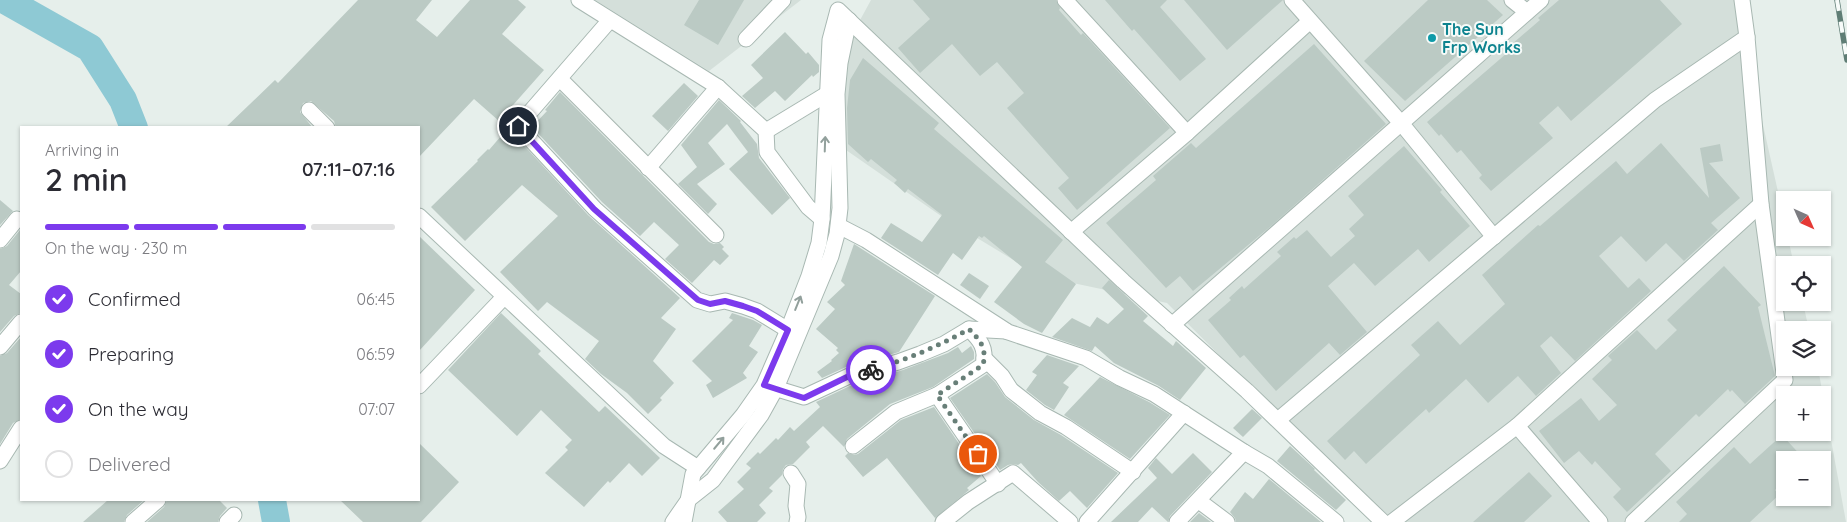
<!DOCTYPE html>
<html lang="en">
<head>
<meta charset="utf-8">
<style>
  :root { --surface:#fff; --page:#f2f2f3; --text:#2b2b33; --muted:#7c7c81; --line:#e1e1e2; --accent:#7c3aed }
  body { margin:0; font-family:Quicksand,sans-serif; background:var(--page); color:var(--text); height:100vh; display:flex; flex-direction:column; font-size:19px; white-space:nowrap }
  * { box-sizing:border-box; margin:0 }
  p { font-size:16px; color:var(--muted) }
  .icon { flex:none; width:28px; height:28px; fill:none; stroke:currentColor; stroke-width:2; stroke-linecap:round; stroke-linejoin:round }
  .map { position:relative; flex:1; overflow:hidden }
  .drawer { position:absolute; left:20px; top:126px; width:400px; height:375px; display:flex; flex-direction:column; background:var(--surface); border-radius:0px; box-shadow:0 1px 4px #0004 }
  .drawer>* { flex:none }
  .needle { width:32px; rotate:135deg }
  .fabs { position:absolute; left:1776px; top:191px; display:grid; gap:10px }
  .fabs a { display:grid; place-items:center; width:55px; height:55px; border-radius:0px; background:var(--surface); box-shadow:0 1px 4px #0004; font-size:25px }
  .pin { position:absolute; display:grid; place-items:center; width:42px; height:42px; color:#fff; margin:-21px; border:2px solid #fff; border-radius:50%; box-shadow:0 1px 5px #0007 }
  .courier { position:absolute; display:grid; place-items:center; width:50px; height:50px; margin:-25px; border:4px solid #7c3aed; border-radius:50%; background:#fff; color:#222; box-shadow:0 1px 6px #0007 }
  .overview em { font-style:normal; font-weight:600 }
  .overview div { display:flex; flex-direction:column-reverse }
  .overview { display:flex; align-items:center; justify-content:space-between; height:85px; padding:0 25px }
  h1 { font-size:32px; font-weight:600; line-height:38px }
  .bar { display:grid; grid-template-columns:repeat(4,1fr); gap:8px 5px; align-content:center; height:60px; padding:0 25px }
  .bar i { height:6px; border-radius:4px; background:var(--line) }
  .bar .current { background:var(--accent) }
  .bar p { grid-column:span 4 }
  ol { padding:0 25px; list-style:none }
  li { display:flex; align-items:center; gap:15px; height:55px }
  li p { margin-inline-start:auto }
  li .icon { padding:5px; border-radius:50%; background:var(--accent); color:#fff; stroke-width:4 }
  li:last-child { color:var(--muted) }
  li i { width:28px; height:28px; border:2px solid var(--line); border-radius:50% }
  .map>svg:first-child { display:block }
</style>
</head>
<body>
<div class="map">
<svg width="1847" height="522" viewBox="0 0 1847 522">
  <rect width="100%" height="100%" fill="#e6efeb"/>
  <!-- built -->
  <g fill="#d4dfda" fill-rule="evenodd">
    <path d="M595 0H801L709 71Z"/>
    <path d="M871 0H1735L1785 223V238H1788L1794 265H1785V302L1803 303 1809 330H1785V368H1818L1846 522H1387L1167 303 1040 276 944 218 846 150 842 129 847 44ZM1785 395H1822V432H1785ZM1785 460H1822V498H1785Z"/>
  </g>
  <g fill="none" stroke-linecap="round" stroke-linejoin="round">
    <!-- river -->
    <g stroke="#8ec9d4" stroke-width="28">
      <path d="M5 0 90 48 123 100 134 128"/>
      <path d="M272 500 276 522"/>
    </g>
  </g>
  <!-- building -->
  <g fill="#bbcac4">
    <path d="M358 0H432L416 20 437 37 470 0H518L526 7 502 34 544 70 499 121 474 99 419 157V128H336L334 121 311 101 303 103 300 112 313 128H225L275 80 278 83Z"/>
    <path d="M699 0H744L718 45 684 25Z"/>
    <path d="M913 0H1056L1060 8 1059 10 1081 35 1083 33 1170 128 1077 210 1058 188 1069 178 1007 108 1024 93 997 62 980 76 952 44 920 73 898 48 930 19Z"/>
    <path d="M1105 0H1167L1160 7 1206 59 1180 81 1134 29 1132 31Z"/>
    <path d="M1184 0H1283L1227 50Z"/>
    <path d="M1428 0H1487L1503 15 1405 101 1364 61Z"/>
    <path d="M1559 0H1660L1682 24 1571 121 1558 106 1539 123 1553 138 1491 191 1479 178 1482 175 1461 150 1457 153 1441 134 1439 136 1427 122 1514 47 1512 44 1540 20 1538 18Z"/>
    <path d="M785 32 806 54 808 52 819 65V72L813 77 812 75 785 101 775 91 755 108 742 96 763 78 751 65Z"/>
    <path d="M1314 44 1386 124 1271 226 1193 291 1180 276 1166 288 1106 223 1156 180 1153 176 1191 143 1196 148Z"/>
    <path d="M863 58 939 123 934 129 1063 240 1045 262 1076 284 1042 333 1024 324 994 302 1022 267 984 236 982 238 979 236 962 260 953 253 938 275 881 238 891 223 922 242 942 215 908 189 905 193 894 183 897 180 871 159 868 162 848 144 847 108 850 80Z"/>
    <path d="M684 83 698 96 668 131 652 116Z"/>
    <path d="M560 92 709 242 714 244 720 243 724 247 722 249 729 256 720 265 714 260 692 283 665 259 679 245 654 222 640 236 602 202 532 127 547 111 545 110Z"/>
    <path d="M719 100 741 121 740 122 757 144 759 158 790 198 772 215 729 169 748 152 727 124 708 143 725 164 697 184 717 204 708 214 678 184 697 167 681 145Z"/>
    <path d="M508 128 588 215 680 298 661 318 676 329 653 361 674 383 660 398 662 400 648 414 627 393 601 374 585 359 599 341 547 302 538 311 500 272 558 216 522 185 465 241 431 207 478 161 477 160 488 149 489 150Z"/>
    <path d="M1661 143 1709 198 1700 148 1720 144 1723 161 1709 163 1740 198 1711 223 1718 230 1684 261 1666 243 1646 262 1621 236 1599 256 1628 288 1639 278 1651 291 1575 361 1551 336 1540 346 1561 373 1536 396 1518 376 1488 403 1466 379 1429 413 1426 409 1366 464 1354 451 1345 460 1327 441 1420 355 1411 345 1438 321 1460 345 1505 304 1482 275 1538 225 1540 226 1616 161 1627 174Z"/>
    <path d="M1404 146 1442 190 1440 192 1470 226 1429 262 1418 249 1375 286 1354 263 1328 286 1367 332 1340 355 1329 343 1276 391 1244 355 1240 358 1208 320 1231 300 1229 298 1242 286 1244 289 1281 256 1277 252 1294 237 1296 239 1307 230 1331 257 1355 236 1349 229 1364 215 1348 196Z"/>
    <path d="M0 200 13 211 0 225Z"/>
    <path d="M20 230 21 271 9 285 21 294V313L14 316 0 332V249L7 246Z"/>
    <path d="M419 236 475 290 419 351Z"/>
    <path d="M854 244 935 296 899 352 846 367 822 378 817 372 832 361 831 360 839 353 836 350 838 348 816 329 835 309 827 302 845 285 841 281Z"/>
    <path d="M1724 266 1761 305 1758 307 1775 376 1745 404 1732 390 1730 392 1728 389 1699 417 1696 414 1655 454 1671 471 1627 512 1613 497 1621 489 1595 461 1592 465 1579 451 1564 463 1539 431 1581 398 1599 421 1617 405 1592 379 1612 360 1608 356 1637 330 1656 350 1677 330 1667 320Z"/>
    <path d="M969 273 989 286 980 299 960 285Z"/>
    <path d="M1109 280 1148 316 1143 321 1173 346 1176 341 1206 368 1180 400 1159 386 1114 363 1095 346 1092 351 1052 337 1072 318 1090 327 1097 317 1108 324 1124 309 1102 288Z"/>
    <path d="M501 313 541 351 538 354 599 412 605 406 660 458 642 476 629 463 610 483 608 481 584 507 545 473 568 450 565 447 572 440 541 410 517 436 448 370Z"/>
    <path d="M732 313 753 320 762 325 749 346 758 352 743 373 747 378 713 398 706 385 712 381 692 361 733 320 729 318Z"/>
    <path d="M21 337V419L13 423 0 444V356L7 353Z"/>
    <path d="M971 346 974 352V359L933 387 890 404 847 439 844 447 823 426 806 442 810 447 793 464 786 465 783 469 782 475 769 488 773 491 759 505 766 513 757 522H727L718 512 744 489 737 482 751 468 746 464 758 452 760 454 776 438 778 440 790 427 794 431 820 407 816 402 852 385 903 370 948 353 958 347 962 353Z"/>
    <path d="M1047 355 1079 366 1063 383 1069 387 1054 410 1045 405 1026 390 1037 375 1032 372Z"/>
    <path d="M987 374 995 382 1005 397 1034 420 1061 435 1118 473 1087 508 1070 491 1059 501 1038 482 1021 463 1018 465 1013 464 1008 465 1000 470 998 467 950 398Z"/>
    <path d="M1100 377 1149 402 1170 415 1130 459 1064 415Z"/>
    <path d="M934 407 981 476 967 488 969 490 935 518 887 458 863 477 845 456 848 453 854 455 858 454 901 420Z"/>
    <path d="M1252 409 1262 418 1243 437 1233 428Z"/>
    <path d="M1782 435 1805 460H1785V480L1775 490 1779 495 1750 522H1679L1687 514 1676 502 1734 447 1750 464Z"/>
    <path d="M419 443 459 482 421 522H363L340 500H419Z"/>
    <path d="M1290 446 1315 469 1314 470 1346 500 1336 510 1277 461Z"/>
    <path d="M1193 453 1212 472 1170 516 1168 522 1152 507 1138 522H1111L1157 478 1148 468 1156 458 1172 474Z"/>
    <path d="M1529 472 1552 496 1524 522H1473Z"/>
    <path d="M1269 479 1321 522H1236L1235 518 1230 512 1245 492 1253 499Z"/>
    <path d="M108 500H144L127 515 124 522H83Z"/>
    <path d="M167 500H219L227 508 220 516 218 522H147L164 507Z"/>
    <path d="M1199 513 1211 522H1190Z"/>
  </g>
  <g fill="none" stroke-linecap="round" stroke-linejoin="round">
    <!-- minor casing -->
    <g stroke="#a8b8b2" stroke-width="17">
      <g id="minor">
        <path d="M579 0 718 87 766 131 767 152 808 207 822 219"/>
        <path d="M1065 0 1187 133"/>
        <path d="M1292 0 1401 123 1494 237"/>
        <path d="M1512 0 1527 12"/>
        <path d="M610 20 518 126 595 209 697 300 710 304 725 301 743 306 757 311 788 330"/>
        <path d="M746 39 783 0"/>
        <path d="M560 79 716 235"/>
        <path d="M309 110 327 128"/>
        <path d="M766 131 827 94"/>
        <path d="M648 168 718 87"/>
        <path d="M419 216 664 446 698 468"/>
        <path d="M839 226 866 240 1008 332 1086 358 1120 378 1154 394 1244 452 1268 466 1336 522"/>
        <path d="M1071 232 1187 133 1310 21"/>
        <path d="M0 240 17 219"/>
        <path d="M1172 325 1541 0"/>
        <path d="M0 347 21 322"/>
        <path d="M984 358 1002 376 1011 390 1040 413 1066 427 1133 472"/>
        <path d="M419 386 504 297"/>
        <path d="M768 386 804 397 849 376 898 362 920 354 944 344 969 329 1006 331"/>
        <path d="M937 395 998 484"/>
        <path d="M1278 420 1655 100 1747 37"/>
        <path d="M1517 426 1600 522"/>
        <path d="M853 446 896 412 937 395 983 365C987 348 980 340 969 329"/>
        <path d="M0 461 21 428"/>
        <path d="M791 473 798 484 796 506 798 517 797 522"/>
        <path d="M1199 501 1227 522"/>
        <path d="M133 522 158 500"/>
        <path d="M227 522 234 515"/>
        <path d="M673 522 689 499 713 480 761 415 776 388 831 256 837 234 840 208 837 94 840 63 849 20"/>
        <path d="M684 522 693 474 743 415 764 385 788 330 809 276 819 243 822 219 830 40 838 10 1123 281 1247 391 1383 522"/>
        <path d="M943 522 968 502 1013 473 1070 522"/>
        <path d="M1087 522 1184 413"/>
        <path d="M1177 522 1244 452"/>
        <path d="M1392 522 1517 426 1761 204"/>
        <path d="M1633 522 1785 380 1761 204 1747 37 1742 0"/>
      </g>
    </g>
    <!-- minor -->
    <use href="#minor" stroke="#fff" stroke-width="15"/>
    <!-- rail casing -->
    <g stroke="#5f7d75" stroke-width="5.5">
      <path id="rail" d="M1837 0 1847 60"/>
    </g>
    <!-- rail -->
    <use href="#rail" stroke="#f7fbf9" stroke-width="4" stroke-dasharray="11" stroke-linecap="butt"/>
  </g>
  <!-- one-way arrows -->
  <defs><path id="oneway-shaft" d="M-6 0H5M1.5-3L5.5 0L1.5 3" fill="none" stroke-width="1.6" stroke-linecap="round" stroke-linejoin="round" transform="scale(1.25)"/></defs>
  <g stroke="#92a09c">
    <use href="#oneway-shaft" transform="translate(825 144) rotate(-88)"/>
    <use href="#oneway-shaft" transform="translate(798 303) rotate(-68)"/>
    <use href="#oneway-shaft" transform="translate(719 443) rotate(-50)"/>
  </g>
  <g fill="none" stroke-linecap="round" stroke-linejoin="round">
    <!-- done -->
    <path stroke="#687f78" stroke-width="5" stroke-dasharray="0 9" d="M871 370C906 360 937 347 969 329 980 340 987 348 983 365L937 395 978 454"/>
    <!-- route -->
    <path stroke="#7c3aed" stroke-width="6" d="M518 126 594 209 698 300 710 304 725 301 743 306 757 311 788 330 764 385 804 398 849 376 871 370"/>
  </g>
  <!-- markers -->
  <circle fill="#0f9aa8" stroke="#f7fbf9" stroke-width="2" cx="1432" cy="38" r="5"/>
  <g text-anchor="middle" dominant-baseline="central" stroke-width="4" stroke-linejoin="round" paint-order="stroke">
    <!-- culture labels -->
    <g font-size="16" font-weight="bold" fill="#0d838f" stroke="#f7fbf9" text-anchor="start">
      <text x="1442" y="29">The Sun<tspan x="1442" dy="18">Frp Works</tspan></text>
    </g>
  </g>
</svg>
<div class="fabs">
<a><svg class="needle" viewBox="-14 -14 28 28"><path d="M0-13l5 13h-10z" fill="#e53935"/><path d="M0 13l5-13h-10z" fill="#7c7c81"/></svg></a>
<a><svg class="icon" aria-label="locate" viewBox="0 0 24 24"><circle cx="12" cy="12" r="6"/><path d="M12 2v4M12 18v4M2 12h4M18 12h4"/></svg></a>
<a><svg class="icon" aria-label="layers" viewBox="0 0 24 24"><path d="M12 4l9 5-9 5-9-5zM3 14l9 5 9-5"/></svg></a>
<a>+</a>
<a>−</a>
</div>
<div class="pin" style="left:978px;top:454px;background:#ea580c"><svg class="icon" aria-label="bag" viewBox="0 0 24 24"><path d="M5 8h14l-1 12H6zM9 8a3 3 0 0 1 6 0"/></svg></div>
<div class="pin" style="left:518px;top:126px;background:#1f2937"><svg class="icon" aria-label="home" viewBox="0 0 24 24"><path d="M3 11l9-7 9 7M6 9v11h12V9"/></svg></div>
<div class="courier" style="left:871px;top:370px"><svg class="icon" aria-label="bike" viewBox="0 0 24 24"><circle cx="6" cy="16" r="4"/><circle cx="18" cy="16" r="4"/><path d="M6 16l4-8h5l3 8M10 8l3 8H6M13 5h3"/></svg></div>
<section class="drawer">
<div class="overview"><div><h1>2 min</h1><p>Arriving in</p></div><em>07:11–07:16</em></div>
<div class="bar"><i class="current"></i><i class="current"></i><i class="current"></i><i></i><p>On the way · 230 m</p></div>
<ol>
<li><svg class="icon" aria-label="check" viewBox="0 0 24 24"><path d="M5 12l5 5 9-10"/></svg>Confirmed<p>06:45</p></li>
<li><svg class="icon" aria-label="check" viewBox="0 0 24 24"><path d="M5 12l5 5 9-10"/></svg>Preparing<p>06:59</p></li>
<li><svg class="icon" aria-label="check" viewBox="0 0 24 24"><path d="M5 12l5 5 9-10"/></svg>On the way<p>07:07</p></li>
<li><i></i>Delivered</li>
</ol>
</section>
</div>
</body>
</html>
